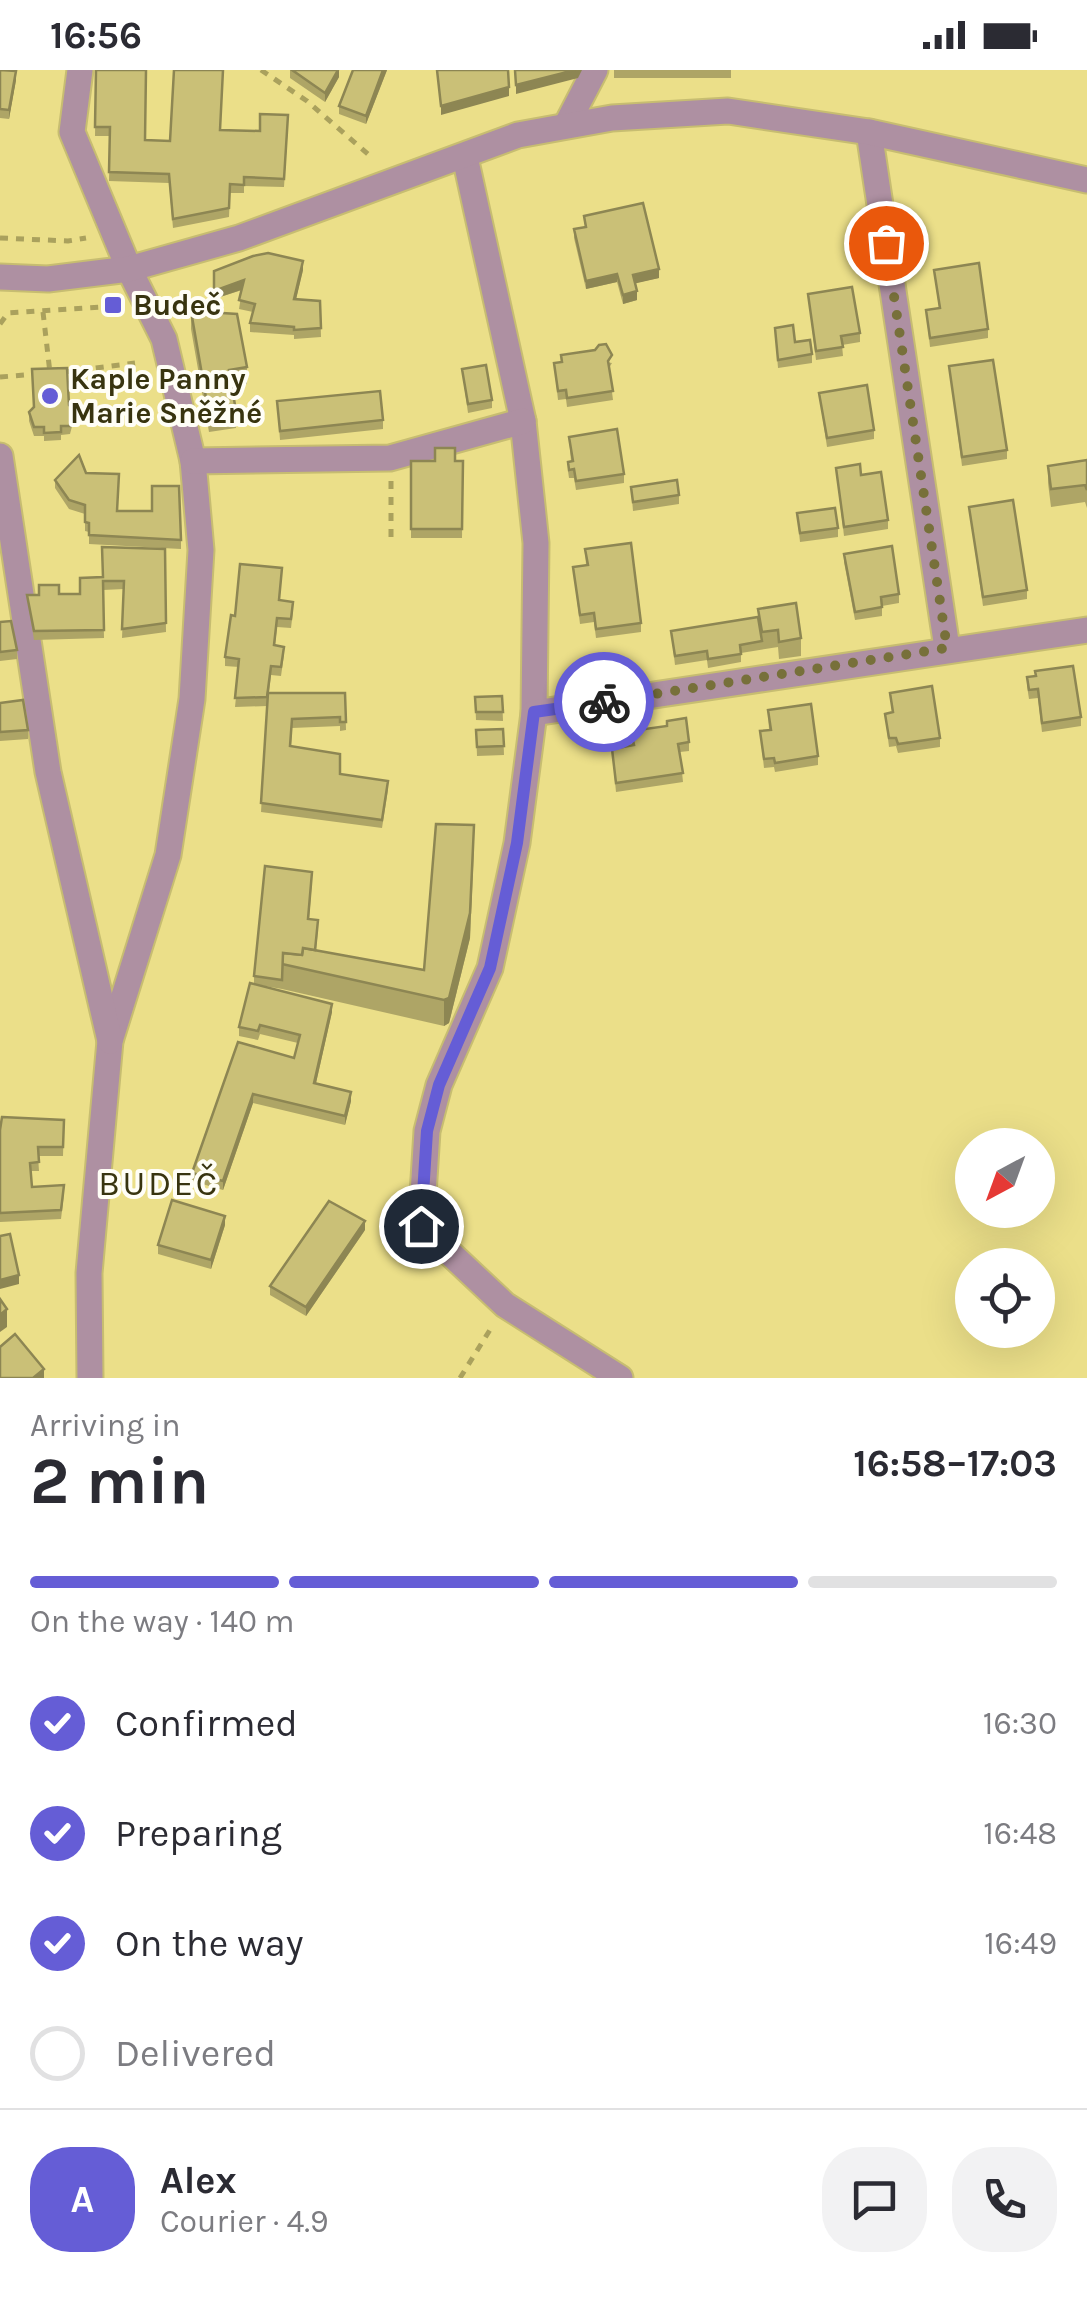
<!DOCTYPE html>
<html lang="en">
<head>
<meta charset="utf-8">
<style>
  :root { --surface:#fff; --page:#f2f2f3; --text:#2b2b33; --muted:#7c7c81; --line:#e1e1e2; --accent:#655dd6 }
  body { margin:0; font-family:Karla,sans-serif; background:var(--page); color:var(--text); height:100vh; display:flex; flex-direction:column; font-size:38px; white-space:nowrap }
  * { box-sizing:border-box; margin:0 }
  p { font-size:32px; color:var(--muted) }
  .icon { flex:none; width:55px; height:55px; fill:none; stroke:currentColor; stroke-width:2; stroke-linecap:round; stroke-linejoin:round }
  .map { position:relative; height:1308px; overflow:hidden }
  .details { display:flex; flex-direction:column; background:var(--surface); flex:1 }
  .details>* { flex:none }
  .needle { width:65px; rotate:221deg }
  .tools { position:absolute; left:955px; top:1058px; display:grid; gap:20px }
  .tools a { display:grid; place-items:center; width:100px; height:100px; border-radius:50%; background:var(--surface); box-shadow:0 10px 40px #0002; font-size:50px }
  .pin { position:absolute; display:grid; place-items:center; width:85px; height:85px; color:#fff; margin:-42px; border:5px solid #fff; border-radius:50%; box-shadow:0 2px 10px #0007 }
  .courier { position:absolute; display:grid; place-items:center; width:100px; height:100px; margin:-50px; border:8px solid #655dd6; border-radius:50%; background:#fff; color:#222; box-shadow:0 2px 12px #0007 }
  .overview em { font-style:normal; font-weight:700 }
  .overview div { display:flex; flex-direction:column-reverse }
  .overview { display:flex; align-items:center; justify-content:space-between; height:170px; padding:0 30px }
  h1 { font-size:65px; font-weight:700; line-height:75px }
  .bar { display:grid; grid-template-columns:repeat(4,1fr); gap:15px 10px; align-content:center; height:120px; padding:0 30px }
  .bar i { height:12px; border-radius:8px; background:var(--line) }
  .bar .selected { background:var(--accent) }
  .bar p { grid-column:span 4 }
  .line { display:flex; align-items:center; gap:25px; padding:0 30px; border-top:2px solid var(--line) }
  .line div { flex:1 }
  .round { display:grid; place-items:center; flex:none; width:105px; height:105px; border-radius:40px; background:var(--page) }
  ol { padding:0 30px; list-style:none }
  li { display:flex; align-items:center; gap:30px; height:110px }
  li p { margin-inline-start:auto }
  li .icon { padding:10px; border-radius:50%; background:var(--accent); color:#fff; stroke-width:4 }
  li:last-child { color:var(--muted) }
  li i { width:55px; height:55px; border:5px solid var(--line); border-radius:50% }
  .status { display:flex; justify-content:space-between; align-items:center; height:70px; padding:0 50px; background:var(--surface); direction:ltr }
  .status svg { height:28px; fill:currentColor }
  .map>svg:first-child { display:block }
</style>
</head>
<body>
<div class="status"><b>16:56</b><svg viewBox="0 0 49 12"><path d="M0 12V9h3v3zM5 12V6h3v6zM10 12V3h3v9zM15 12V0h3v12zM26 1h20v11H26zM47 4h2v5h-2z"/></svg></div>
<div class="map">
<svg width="1087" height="1308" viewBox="0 0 1087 1308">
  <rect width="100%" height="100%" fill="#ebdf89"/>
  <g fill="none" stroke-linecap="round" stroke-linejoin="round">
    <!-- minor casing -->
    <g stroke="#c7bd71" stroke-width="29">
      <g id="minor">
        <path d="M80 0 72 62 129 199 164 269 193 391 201 480 192 629 168 785 110 971 89 1203 90 1308"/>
        <path d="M567 54 595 0"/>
        <path d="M869 62 947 578"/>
        <path d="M465 87 523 351 536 473 534 643 517 773 490 898 439 1015 427 1061 421 1156 505 1235 620 1308"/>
        <path d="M0 386 48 702 110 971"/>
        <path d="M193 391 390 388 523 351"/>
        <path d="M534 643 1087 560"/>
      </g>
    </g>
    <!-- tertiary casing -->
    <g stroke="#c7bd71" stroke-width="29">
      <path id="tertiary" d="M0 207 48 209 129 199 239 168 518 65 612 48 728 41 869 62 1087 110"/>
    </g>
    <!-- path -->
    <g stroke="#aaa15d" stroke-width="5" stroke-dasharray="8 8" stroke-linecap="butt">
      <path d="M261 0 307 31 369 85"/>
      <path d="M0 168 68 171 86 168"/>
      <path d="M43 242 50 303"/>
      <path d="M0 254 8 243 101 237"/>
      <path d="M64 302 135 293"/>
      <path d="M0 307 38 304"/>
      <path d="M391 411V472"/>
      <path d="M460 1308 493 1255"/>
    </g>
    <!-- minor -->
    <use href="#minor" stroke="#ae90a2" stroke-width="25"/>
    <!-- tertiary -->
    <use href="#tertiary" stroke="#ae90a2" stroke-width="25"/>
  </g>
  <!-- wall -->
  <g fill="#aea566">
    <path d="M0 0 16 10 9 49 0 48Z"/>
    <path d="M96 0 145 70 170 71 220 60 260 61 288 54 284 117 244 116V123H230L229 147 173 158 169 113 109 111 110 66H95Z"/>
    <path d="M290 0H339V7L325 32 290 8Z"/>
    <path d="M353 0H387L366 54 339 44V36Z"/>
    <rect x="614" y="0" width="117" height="8"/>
    <path d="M584 146 659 208 635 213 637 230 623 234 617 212 586 219 574 168V159L585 157Z"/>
    <path d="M303 200 296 229 320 231 321 267 294 269V265L250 262V253L253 242 239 239 242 220 214 229V221Z"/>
    <path d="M934 200 988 259V268L930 277 926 240 939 238Z"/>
    <path d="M808 224 860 263V272L842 275 843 286 816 290Z"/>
    <path d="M191 241 247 297V314L232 317 236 341V358L209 362 191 259Z"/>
    <path d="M775 258 812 284V293L778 298Z"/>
    <path d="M561 285 612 293 609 298 613 330 567 337 566 329 558 330 554 293 561 292Z"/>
    <path d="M949 296 1007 380V389L962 396Z"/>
    <path d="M462 299 492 330V338L468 343Z"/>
    <path d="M819 323 874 360V369L827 377Z"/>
    <path d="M277 331 383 350V359L280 370Z"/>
    <path d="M69 335 74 349 70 364 61 365V370L44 371V366H34L29 351V342Z"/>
    <path d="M569 367 624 404V413L576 420 574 408H569L568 401V392L571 391Z"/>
    <path d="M1087 390V438L1085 432 1051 437 1048 413V396Z"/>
    <path d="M411 391H463L462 468H411Z"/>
    <path d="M836 398 861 405 888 450V459L844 466Z"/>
    <path d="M86 403 117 441 181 470V479L89 474V462L85 461V444L69 439 55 418V410Z"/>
    <path d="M631 417 679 425V434L633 441Z"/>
    <path d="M969 437 1027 520V529L983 536Z"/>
    <path d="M797 443 838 458V467L800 472Z"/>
    <path d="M165 479 166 562 122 568 124 519 103 520 104 568 34 570 27 525 80 524 102 507Z"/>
    <path d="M585 479 641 553V562L596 568 594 552 580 554 573 497 586 495Z"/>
    <path d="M844 484 899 524V533L882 536V546L855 550 844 492Z"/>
    <path d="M282 506 279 530 293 541 291 558 277 557 275 575 284 585 281 606 271 605 269 623H345L346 660 340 661V656L292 658 291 676 340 704 388 720 382 758 261 742 267 636 235 637 239 597 225 596V587L235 546Z"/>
    <path d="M758 539 801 568V586L779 589 778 577 741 583V592L708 598 707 590 675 595 671 561 758 547Z"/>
    <path d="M0 552 17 580V589L0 591Z"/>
    <path d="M1036 606 1081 647V656L1042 662 1038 628 1029 629 1027 616V607Z"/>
    <path d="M890 623 940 668V677L898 683 896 676 889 677 885 644 892 642Z"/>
    <path d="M502 626 503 651 476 650 475 627Z"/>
    <path d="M0 633 28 660V669L0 671Z"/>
    <path d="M768 640 818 686V695L775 702 774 697 764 698 760 661 769 660Z"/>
    <path d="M503 659 504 685 477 686 476 660Z"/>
    <path d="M631 661 689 672V681L680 682 683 712 616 722 612 679 632 676Z"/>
    <path d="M474 780 470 868 449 953 444 956 282 919 259 915 332 942 316 1013 351 1031 345 1055 253 1033 223 1120 192 1111V1103L238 972 294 988 298 973 260 964 258 970 239 966V957L254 914V906L312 811 309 850 318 859 316 881 424 900Z"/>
    <path d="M64 1050 63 1086H38L39 1101H31L32 1117 64 1124 61 1149 0 1152V1060Z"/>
    <path d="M225 1155 211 1199 158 1184V1175Z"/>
    <path d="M365 1160 306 1246 270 1225V1216Z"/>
  </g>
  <!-- shaded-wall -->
  <g fill="#8d8653">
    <path d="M337 0H339V7L325 32V23Z"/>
    <path d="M383 0H387L366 54V46Z"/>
    <path d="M575 0H582L578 8 516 24V15Z"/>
    <path d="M16 1V10L9 49V40Z"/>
    <path d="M509 17V26L441 45V36Z"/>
    <path d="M303 191V200L294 238V229Z"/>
    <path d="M659 199V208L633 214V205Z"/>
    <path d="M617 204V212L586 219V211Z"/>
    <path d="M244 210V219L214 229V221Z"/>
    <path d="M637 221V230L623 234V225Z"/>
    <path d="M474 755 470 868 449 953 444 956V930Z"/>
    <path d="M332 934V942L314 1022V1013Z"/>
    <path d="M351 1022V1031L345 1055V1046Z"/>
    <path d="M253 1024V1033L223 1120V1111Z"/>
    <path d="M225 1146V1155L211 1199V1190Z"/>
    <path d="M365 1151V1160L306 1246V1237Z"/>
    <path d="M19 1205V1214L0 1219V1210Z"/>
    <path d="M7 1239V1257L0 1262V1245Z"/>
    <path d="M44 1299V1308H33Z"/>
  </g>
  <!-- building -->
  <g fill="#cac077" stroke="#8d8653" stroke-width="2.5">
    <path d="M0 0 16 1 9 40 0 39Z"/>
    <path d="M96 0H146L145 70 170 71 174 0H223L220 60 260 61V44L288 45 284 109 244 107V115L230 114 229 138 173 149 169 104 109 102 110 57H95Z"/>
    <path d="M292 0H338L325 23Z"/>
    <path d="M353 0H383L366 46 339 36Z"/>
    <path d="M437 0H508L509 17 441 36Z"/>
    <path d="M515 0H575L516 15Z"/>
    <path d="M643 133 659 199 633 205 637 221 623 225 617 204 586 211 574 159 586 157 584 146Z"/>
    <path d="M268 183 303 191 294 229 320 231 321 258 294 260V257L250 253 255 234 239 230 244 210 214 221V201L253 186Z"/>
    <path d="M979 193 988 259 930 268 926 240 940 238 934 200Z"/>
    <path d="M852 217 860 263 841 266 843 277 816 281 808 224Z"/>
    <path d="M191 241 237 244 247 297 229 300 236 341 209 345Z"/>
    <path d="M793 255 795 272 810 270 812 284 778 290 775 258Z"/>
    <path d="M606 274 612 285 608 291 613 321 567 328 566 320 558 321 554 293 562 292 561 285 595 280 599 275Z"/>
    <path d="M993 290 1007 380 962 387 949 296Z"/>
    <path d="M486 295 492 330 468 334 462 299Z"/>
    <path d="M67 298 69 335 74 340 70 356H61V362L44 363V357H34L29 342 34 337 32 299Z"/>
    <path d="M867 315 874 360 827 368 819 323Z"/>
    <path d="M380 321 383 350 280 361 277 331Z"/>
    <path d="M617 359 624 404 576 411 574 399 569 400 568 392 573 391 569 367Z"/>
    <path d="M435 378H455V391H463L462 459H411V391H435Z"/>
    <path d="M79 385 86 403 119 404 117 441H152V416H179L181 470 89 465V453L85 452V435L69 430 55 410Z"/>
    <path d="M1087 390V420L1085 415 1051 419 1048 396Z"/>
    <path d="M860 394 861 405 881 402 888 450 844 457 836 398Z"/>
    <path d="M677 410 679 425 633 432 631 417Z"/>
    <path d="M1013 430 1027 520 983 527 969 437Z"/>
    <path d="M835 438 838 458 800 463 797 443Z"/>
    <path d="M631 473 641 553 596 559 594 543 580 545 573 497 588 495 585 479Z"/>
    <path d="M892 476 899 524 881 527 882 537 855 542 844 484Z"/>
    <path d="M102 477 165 479 166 553 122 559 124 511H103L104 560 34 561 27 525H39V515H59V524H80V508L103 507Z"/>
    <path d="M240 494 282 498 279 530 293 532 291 549 277 548 274 575 284 577 281 597 271 596 267 627 235 628 239 589 225 587 231 545 235 546Z"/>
    <path d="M796 533 801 568 779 572 778 560 762 562 758 539Z"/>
    <path d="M758 547 762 571 740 575 741 584 708 589 707 581 675 586 671 561Z"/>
    <path d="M11 551 17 580 0 582V552Z"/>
    <path d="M1073 596 1081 647 1042 653 1038 619 1029 620 1027 607 1036 606 1035 601Z"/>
    <path d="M932 616 940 668 898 674 896 668H889L885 644 893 642 890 623Z"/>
    <path d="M268 623H345L346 652H340V647L292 649 290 676 340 684V704L388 711 382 750 261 733Z"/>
    <path d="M502 626 503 642H476L475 627Z"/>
    <path d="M23 630 28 660 0 662V633Z"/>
    <path d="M811 634 818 686 775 693 774 688 764 689 760 661 771 660 768 640Z"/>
    <path d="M686 648 689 672 678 674 683 703 616 713 612 679 634 675 631 661 667 656V651Z"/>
    <path d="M503 659 504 676 477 677 476 660Z"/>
    <path d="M436 754 474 755 470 843 449 928 444 930 282 894 283 883 302 885 303 878 424 900Z"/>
    <path d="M265 796 312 802 308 849 318 850 315 880 303 878 302 885 283 883 282 910 254 906Z"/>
    <path d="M250 913 332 934 314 1013 351 1022 345 1046 253 1024 223 1111 192 1103 238 972 294 988 300 965 260 955 258 961 239 957Z"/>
    <path d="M2 1047 64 1050 63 1077H38L39 1092 30 1093 32 1117 64 1115 61 1140 0 1143V1060Z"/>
    <path d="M172 1130 225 1146 211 1190 158 1175Z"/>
    <path d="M329 1131 365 1151 306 1237 270 1216Z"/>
    <path d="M10 1164 19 1205 0 1210V1166Z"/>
    <path d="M0 1229 7 1239 0 1245Z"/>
    <path d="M15 1264 44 1299 33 1308H0V1277Z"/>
  </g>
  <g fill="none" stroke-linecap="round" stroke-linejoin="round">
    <!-- done -->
    <path stroke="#77703a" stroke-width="10" stroke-dasharray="0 18" d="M604 632 947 578 886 173"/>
    <!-- route -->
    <path stroke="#655dd6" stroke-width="12" d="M421 1156 427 1061 439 1015 490 898 517 773 534 642 604 632"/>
  </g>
  <!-- markers -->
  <g fill="#655dd6" stroke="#fffef6" stroke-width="4">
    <rect x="103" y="225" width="20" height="20" rx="5"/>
    <circle cx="50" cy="326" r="10"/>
  </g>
  <g text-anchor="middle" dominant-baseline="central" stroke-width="8" stroke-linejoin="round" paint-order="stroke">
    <!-- poi labels -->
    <g font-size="30" font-weight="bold" fill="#38340f" stroke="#fffef6" text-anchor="start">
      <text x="133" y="235">Budeč</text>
      <text x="70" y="309">Kaple Panny<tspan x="70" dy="34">Marie Sněžné</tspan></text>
    </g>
    <!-- quarter labels -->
    <g font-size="35" letter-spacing="2.5" fill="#38340f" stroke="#fffef6">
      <text x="159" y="1113">BUDEČ</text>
    </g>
  </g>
</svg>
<div class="tools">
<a><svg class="needle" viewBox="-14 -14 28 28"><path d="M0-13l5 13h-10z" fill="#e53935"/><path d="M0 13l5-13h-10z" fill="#7c7c81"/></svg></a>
<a><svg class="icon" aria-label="locate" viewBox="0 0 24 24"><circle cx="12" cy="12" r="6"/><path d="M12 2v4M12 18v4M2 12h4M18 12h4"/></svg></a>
</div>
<div class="pin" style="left:886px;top:173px;background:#ea580c"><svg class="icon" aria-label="bag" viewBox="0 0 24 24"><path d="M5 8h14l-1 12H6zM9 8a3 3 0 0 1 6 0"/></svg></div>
<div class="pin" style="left:421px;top:1156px;background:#1f2937"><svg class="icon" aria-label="home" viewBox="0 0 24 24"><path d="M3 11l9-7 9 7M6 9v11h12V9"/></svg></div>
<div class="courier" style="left:604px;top:632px"><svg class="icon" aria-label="bike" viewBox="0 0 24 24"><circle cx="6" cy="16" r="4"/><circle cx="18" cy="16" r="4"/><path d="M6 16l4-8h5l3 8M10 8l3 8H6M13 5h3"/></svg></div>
</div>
<section class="details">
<div class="overview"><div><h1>2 min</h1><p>Arriving in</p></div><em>16:58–17:03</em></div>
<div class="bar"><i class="selected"></i><i class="selected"></i><i class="selected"></i><i></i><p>On the way · 140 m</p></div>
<ol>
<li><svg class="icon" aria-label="check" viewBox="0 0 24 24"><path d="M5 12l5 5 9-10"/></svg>Confirmed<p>16:30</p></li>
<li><svg class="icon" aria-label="check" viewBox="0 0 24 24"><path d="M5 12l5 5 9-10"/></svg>Preparing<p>16:48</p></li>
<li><svg class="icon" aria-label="check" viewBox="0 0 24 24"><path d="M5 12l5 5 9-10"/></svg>On the way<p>16:49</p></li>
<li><i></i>Delivered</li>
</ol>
<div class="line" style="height:180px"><b class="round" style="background:var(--accent);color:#fff">A</b><div><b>Alex</b><p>Courier · 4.9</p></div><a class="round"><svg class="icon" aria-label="chat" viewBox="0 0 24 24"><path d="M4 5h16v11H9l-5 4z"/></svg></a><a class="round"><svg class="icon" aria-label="phone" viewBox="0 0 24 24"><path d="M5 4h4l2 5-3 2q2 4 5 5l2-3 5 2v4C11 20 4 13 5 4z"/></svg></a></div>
</section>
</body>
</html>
